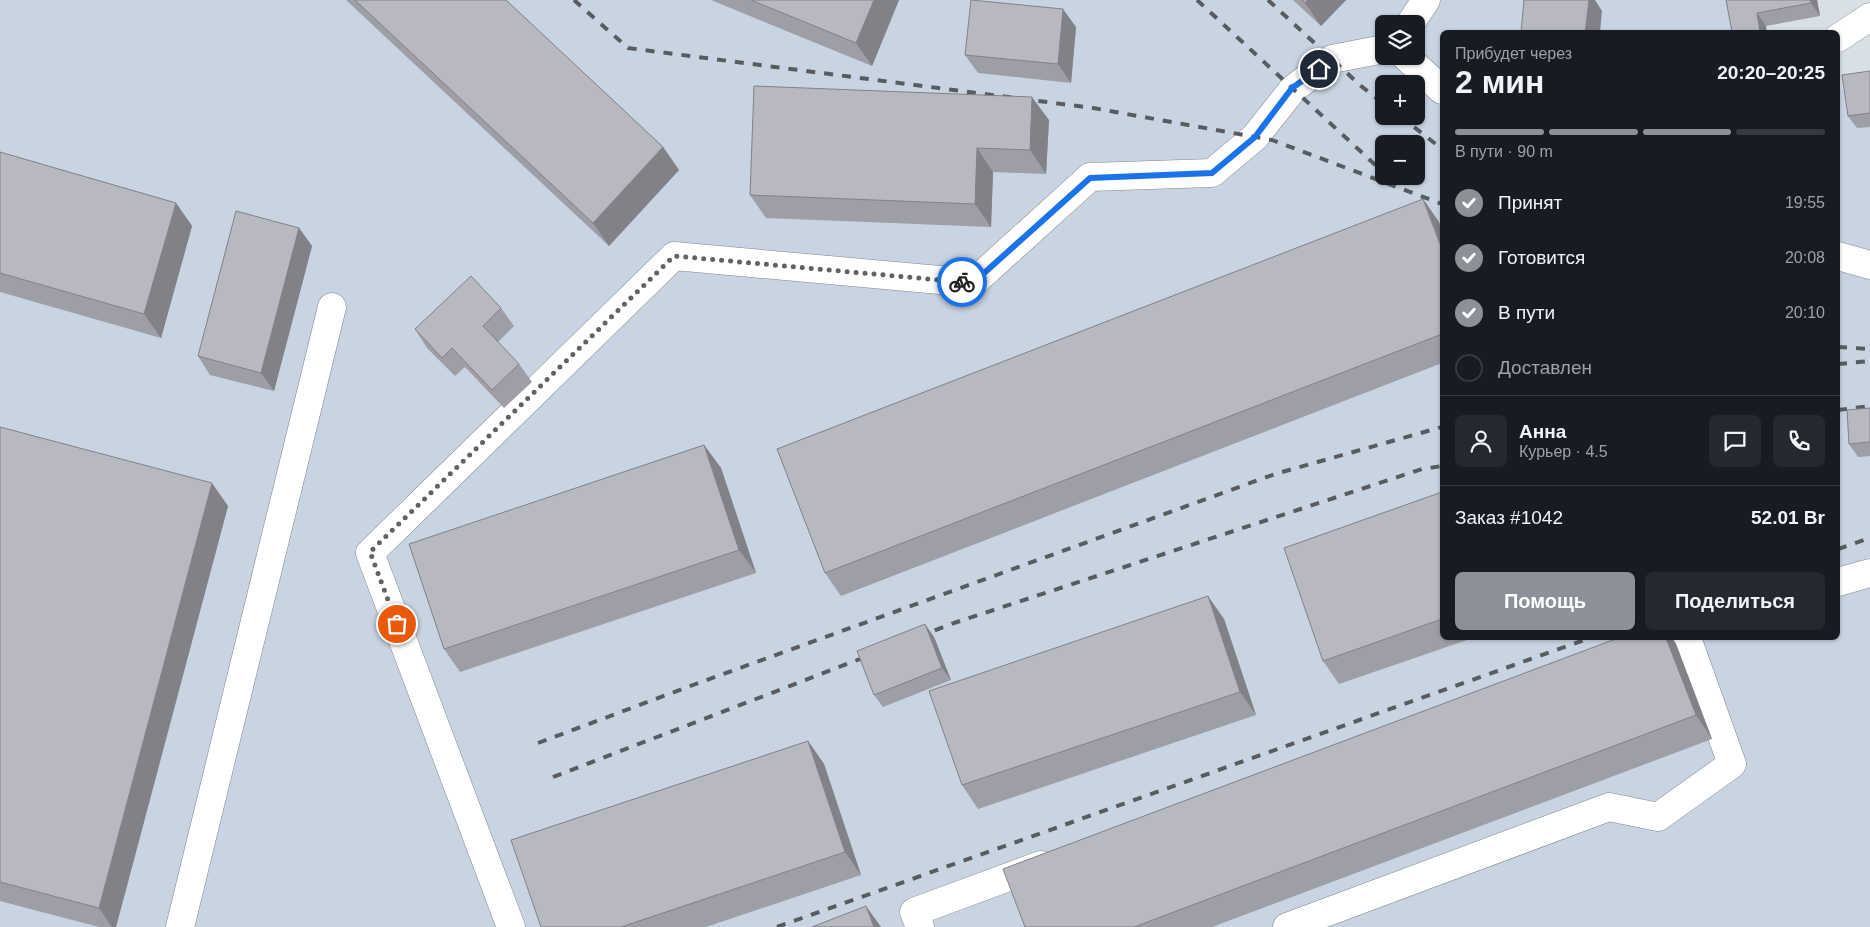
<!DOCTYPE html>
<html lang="ru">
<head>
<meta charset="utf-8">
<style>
  :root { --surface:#171b24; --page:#242831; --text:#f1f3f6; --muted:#9ea1a6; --line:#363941; --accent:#8c9099 }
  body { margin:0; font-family:Helvetica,sans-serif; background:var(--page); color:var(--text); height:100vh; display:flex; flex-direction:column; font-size:19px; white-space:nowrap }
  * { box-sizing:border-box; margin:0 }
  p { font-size:16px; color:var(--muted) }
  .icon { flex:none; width:28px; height:28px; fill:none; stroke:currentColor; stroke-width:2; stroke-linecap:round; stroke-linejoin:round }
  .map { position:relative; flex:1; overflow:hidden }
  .sheet { position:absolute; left:1440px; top:30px; width:400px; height:610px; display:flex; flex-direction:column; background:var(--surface); border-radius:8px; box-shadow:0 1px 4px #0004 }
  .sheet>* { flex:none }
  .controls { position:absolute; left:1375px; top:15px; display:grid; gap:10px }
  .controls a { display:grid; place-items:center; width:50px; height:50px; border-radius:8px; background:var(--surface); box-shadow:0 1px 4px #0004; font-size:25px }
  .pin { position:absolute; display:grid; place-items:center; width:42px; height:42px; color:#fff; margin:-21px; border:2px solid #fff; border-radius:50%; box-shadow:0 1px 5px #0007 }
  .courier { position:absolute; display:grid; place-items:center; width:50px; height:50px; margin:-25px; border:4px solid #1a73e8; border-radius:50%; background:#fff; color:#222; box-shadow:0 1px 6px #0007 }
  .headline em { font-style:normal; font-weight:700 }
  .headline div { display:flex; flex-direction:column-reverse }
  .headline { display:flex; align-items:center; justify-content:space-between; height:85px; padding:0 15px }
  h1 { font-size:32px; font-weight:700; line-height:38px }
  .bar { display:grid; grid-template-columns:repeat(4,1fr); gap:8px 5px; align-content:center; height:60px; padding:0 15px }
  .bar i { height:6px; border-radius:4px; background:var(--line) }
  .bar .current { background:var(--accent) }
  .bar p { grid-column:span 4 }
  .line { display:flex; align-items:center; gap:12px; padding:0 15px; border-top:1px solid var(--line) }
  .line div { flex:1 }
  .round { display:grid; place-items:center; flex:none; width:52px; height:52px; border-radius:8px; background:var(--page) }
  ol { padding:0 15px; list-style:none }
  li { display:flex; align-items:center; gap:15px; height:55px }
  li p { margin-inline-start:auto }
  li .icon { padding:5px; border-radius:50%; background:var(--accent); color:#fff; stroke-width:4 }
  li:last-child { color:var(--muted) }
  li i { width:28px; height:28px; border:2px solid var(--line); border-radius:50% }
  .action { display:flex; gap:10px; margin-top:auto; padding:10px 15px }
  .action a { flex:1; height:58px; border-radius:8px; background:var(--accent); color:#fff; font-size:20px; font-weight:700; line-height:58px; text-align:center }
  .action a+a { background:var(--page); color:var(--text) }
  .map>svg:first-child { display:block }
</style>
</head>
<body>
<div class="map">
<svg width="1870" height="927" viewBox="0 0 1870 927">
  <rect width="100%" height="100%" fill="#d9dfe7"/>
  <!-- built -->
  <path fill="#c9d4e2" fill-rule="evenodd" d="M0 0H1752L1767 32H1442V638H1838V90L1870 85V927H0ZM1384 24H1416V56H1384ZM1384 84H1416V116H1384ZM1384 144H1416V176H1384Z"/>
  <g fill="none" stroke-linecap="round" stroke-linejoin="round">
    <!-- minor casing -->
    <g stroke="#80858c" stroke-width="29">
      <g id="minor">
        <path d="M1410 24 1426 0"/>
        <path d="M1838 38 1870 17"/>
        <path d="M1405 56 1442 90"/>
        <path d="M1838 256 1870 265"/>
        <path d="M1838 582 1870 573"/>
        <path d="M180 927 332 307"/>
        <path d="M511 927 370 553 674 256 973 283 1090 177 1212 173 1255 137 1293 89 1332 59 1384 49"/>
        <path d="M920 927 914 912 1041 865"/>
        <path d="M1287 927 1609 807 1658 817 1732 764 1687 638"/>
      </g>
    </g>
    <!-- minor -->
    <use href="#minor" stroke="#fff" stroke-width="28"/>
    <!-- rail -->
    <g stroke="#585c60" stroke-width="4" stroke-dasharray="9 9" stroke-linecap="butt">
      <path d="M574 0 628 48 1093 108 1272 140 1442 204"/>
      <path d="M1197 0 1384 173"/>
      <path d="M1268 0 1361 86 1384 104"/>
      <path d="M1400 116 1442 149"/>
      <path d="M1838 347 1870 349"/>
      <path d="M1838 364 1870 361"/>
      <path d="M1838 410 1870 406"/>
      <path d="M1838 549 1870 538"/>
      <path d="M918 637 954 623 1422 469 1442 466"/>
      <path d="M538 743 693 685 1275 474 1442 427"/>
      <path d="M553 777 873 654"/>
      <path d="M777 927 1590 638"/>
    </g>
  </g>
  <!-- wall -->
  <g fill="#9e9ea6">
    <path d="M346 0H506L663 147 679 170 609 246Z"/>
    <path d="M711 0H899L872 66Z"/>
    <path d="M1293 0H1346L1321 26Z"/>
    <path d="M1726 0H1817L1820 16 1766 26Z"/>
    <path d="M1076 27 1071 83 978 73 965 55Z"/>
    <path d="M1870 71V127L1857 128 1848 116Z"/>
    <path d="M1049 120 1046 174 993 172 991 227 766 218 750 195Z"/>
    <path d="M0 152 176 203 192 226 161 338 0 292Z"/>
    <path d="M1423 199 1439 222 1442 231V363L841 596 825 573Z"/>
    <path d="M299 228 312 246 274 391 210 375 198 356Z"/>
    <path d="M501 308 514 326 498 342 519 364 532 382 504 408 465 367 455 376 427 348 415 329Z"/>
    <path d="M1870 408V456L1858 457 1849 444Z"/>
    <path d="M0 427 228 506 116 927H99L0 901Z"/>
    <path d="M704 445 721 468 756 573 460 672 444 649Z"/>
    <path d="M1442 492V638H1473L1339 684 1323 661Z"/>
    <path d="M1224 619 1256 715 978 809 962 785Z"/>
    <path d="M934 637 951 680 883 707 874 695Z"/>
    <path d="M1618 638H1672L1676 644 1712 739 1212 927H1025Z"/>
    <path d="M808 741 824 764 861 875 706 927H541Z"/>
  </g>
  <!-- shaded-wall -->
  <g fill="#818187">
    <path d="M874 0H899L872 66 856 43Z"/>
    <path d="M1308 0H1346L1321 26 1305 3Z"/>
    <path d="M1589 0H1595L1602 11 1600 32H1585Z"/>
    <path d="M1810 0H1817L1820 16 1811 3Z"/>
    <path d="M1063 9 1076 27 1071 83 1058 64Z"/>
    <path d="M1757 13 1766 26 1767 32H1760Z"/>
    <path d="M1032 97 1049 120 1046 174 1030 150Z"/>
    <path d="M663 147 679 170 609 246 593 223Z"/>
    <path d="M977 148 993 172 991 227 975 204Z"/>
    <path d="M1423 199 1439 222 1442 231V249Z"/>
    <path d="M176 203 192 226 161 338 144 314Z"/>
    <path d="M299 228 312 246 274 391 261 373Z"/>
    <path d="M704 445 721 468 756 573 739 550Z"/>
    <path d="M212 483 228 506 116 927H112L99 908Z"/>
    <path d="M1208 596 1224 619 1256 715 1240 692Z"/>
    <path d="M925 624 934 637 951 680 942 668Z"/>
    <path d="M1666 638H1672L1676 644 1712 739 1696 715Z"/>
    <path d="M808 741 824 764 861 875 845 852Z"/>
    <path d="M866 906 881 927H874Z"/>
  </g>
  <!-- building -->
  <g fill="#b8b8c1" stroke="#818187">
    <path d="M355 0H506L663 147 593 223Z"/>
    <path d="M751 0H874L856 43Z"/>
    <path d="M971 0 1063 9 1058 64 965 55Z"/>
    <path d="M1302 0H1308L1305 3Z"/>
    <path d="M1524 0H1589L1585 32H1521Z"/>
    <path d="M1726 0H1810L1811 3 1757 13 1760 32H1732Z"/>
    <path d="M1870 71V113L1848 116 1842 75Z"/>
    <path d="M754 86 1032 97 1030 150 977 148 975 204 750 195Z"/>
    <path d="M0 152 176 203 144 314 0 273Z"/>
    <path d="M1423 199 1442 249V334L825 573 777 449Z"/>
    <path d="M236 211 299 228 261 373 198 356Z"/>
    <path d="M471 276 501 308 483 326 519 364 492 390 452 348 442 358 415 329Z"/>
    <path d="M1870 408V442L1849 444 1847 410Z"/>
    <path d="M0 427 212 483 99 908 0 882Z"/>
    <path d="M704 445 739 550 444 649 409 544Z"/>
    <path d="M1442 492V619L1323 661 1284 548Z"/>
    <path d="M1208 596 1240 692 962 785 929 691Z"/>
    <path d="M925 624 942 668 874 695 857 651Z"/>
    <path d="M1618 638H1666L1696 715 1134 927H1025L1003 869Z"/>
    <path d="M808 741 845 852 621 927H541L511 840Z"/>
    <path d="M866 906 874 927H812Z"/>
  </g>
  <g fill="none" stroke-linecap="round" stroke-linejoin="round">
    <!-- done -->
    <path stroke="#5f6267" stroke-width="5" stroke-dasharray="0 9" d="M397 624 370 552 674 256 962 282"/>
    <!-- route -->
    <path stroke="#1a73e8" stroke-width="6" d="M962 282 973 283 1090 178 1212 173 1255 137 1292 88 1319 69"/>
  </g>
</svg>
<div class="controls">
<a><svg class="icon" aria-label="layers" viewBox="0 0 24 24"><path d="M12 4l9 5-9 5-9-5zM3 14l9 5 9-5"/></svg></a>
<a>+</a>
<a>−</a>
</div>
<div class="pin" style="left:397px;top:624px;background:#ea580c"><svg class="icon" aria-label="bag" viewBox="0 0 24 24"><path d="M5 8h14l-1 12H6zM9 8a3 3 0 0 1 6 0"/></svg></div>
<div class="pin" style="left:1319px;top:69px;background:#1f2937"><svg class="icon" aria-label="home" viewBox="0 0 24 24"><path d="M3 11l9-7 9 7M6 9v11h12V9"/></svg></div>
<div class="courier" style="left:962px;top:282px"><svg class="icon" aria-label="bike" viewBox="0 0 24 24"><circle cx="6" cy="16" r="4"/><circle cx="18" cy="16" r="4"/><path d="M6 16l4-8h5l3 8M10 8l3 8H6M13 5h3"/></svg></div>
<section class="sheet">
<div class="headline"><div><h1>2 мин</h1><p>Прибудет через</p></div><em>20:20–20:25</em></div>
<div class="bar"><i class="current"></i><i class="current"></i><i class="current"></i><i></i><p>В пути · 90 m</p></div>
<ol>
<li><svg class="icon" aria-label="check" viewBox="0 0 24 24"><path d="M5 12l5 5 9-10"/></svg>Принят<p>19:55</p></li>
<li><svg class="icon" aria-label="check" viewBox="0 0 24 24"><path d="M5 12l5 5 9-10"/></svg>Готовится<p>20:08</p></li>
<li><svg class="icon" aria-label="check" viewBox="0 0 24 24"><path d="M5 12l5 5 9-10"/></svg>В пути<p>20:10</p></li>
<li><i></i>Доставлен</li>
</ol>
<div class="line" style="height:90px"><a class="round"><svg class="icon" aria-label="person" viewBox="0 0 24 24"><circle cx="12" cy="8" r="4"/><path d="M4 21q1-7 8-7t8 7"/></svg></a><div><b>Анна</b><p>Курьер · 4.5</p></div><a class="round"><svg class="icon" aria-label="chat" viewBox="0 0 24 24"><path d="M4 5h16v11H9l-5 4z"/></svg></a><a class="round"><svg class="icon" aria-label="phone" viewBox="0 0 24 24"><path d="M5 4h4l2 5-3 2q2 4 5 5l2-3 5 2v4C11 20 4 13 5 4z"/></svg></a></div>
<div class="line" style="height:65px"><div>Заказ #1042</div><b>52.01 Br</b></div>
<div class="action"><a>Помощь</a><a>Поделиться</a></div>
</section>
</div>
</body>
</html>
